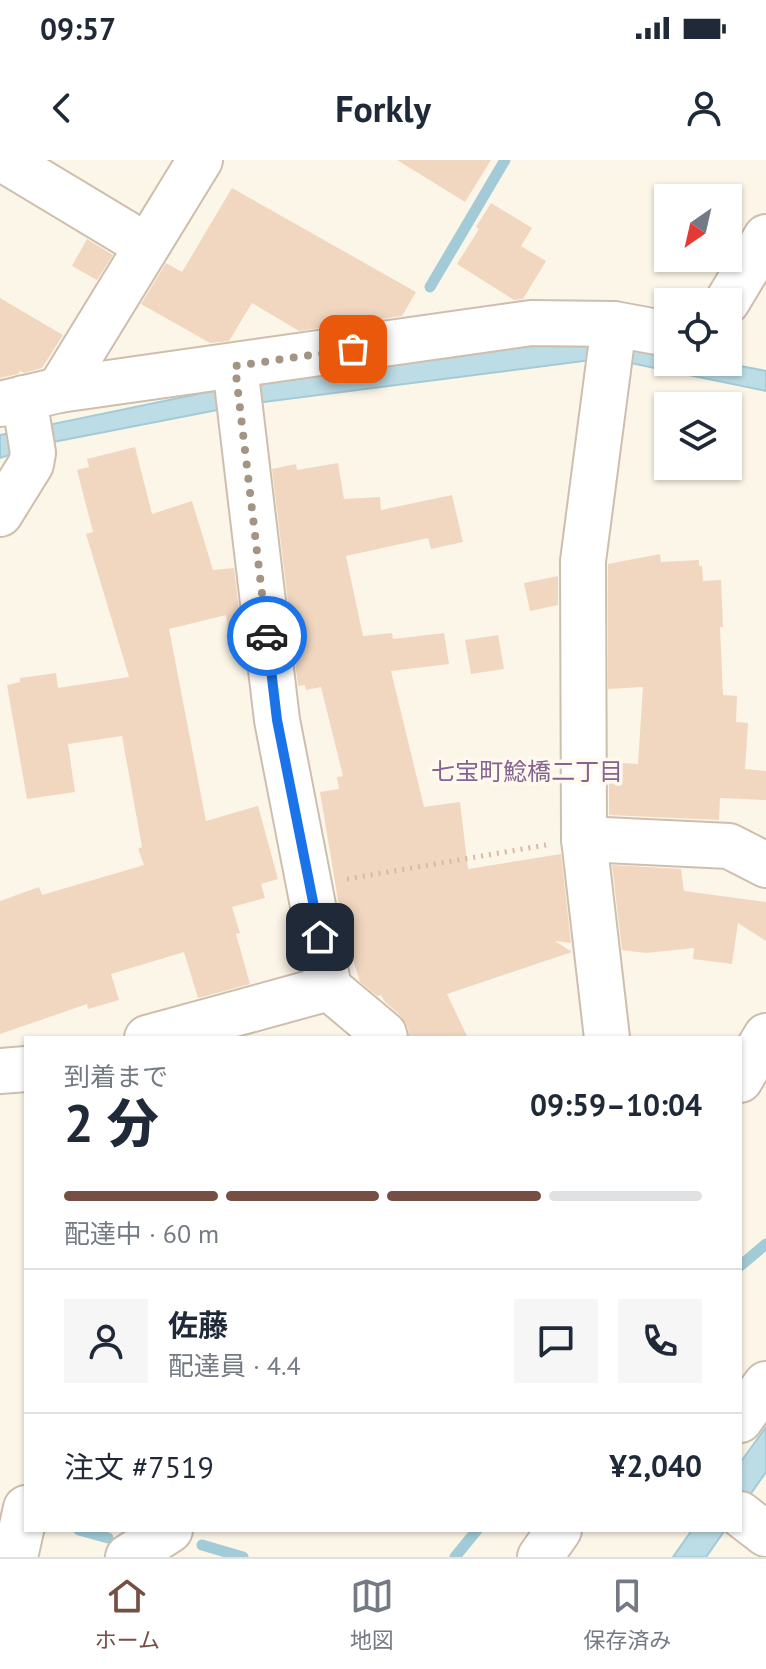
<!DOCTYPE html>
<html lang="ja">
<head>
<meta charset="utf-8">
<style>
  :root { --surface:#fff; --page:#f6f6f7; --text:#1f2937; --muted:#747a83; --line:#e0e1e3; --accent:#774e43 }
  body { margin:0; font-family:"PT Sans","Noto Sans JP",sans-serif; background:var(--page); color:var(--text); height:100vh; display:flex; flex-direction:column; font-size:30px; white-space:nowrap }
  * { box-sizing:border-box; margin:0 }
  p { font-size:26px; color:var(--muted) }
  .icon { flex:none; width:44px; height:44px; fill:none; stroke:currentColor; stroke-width:2; stroke-linecap:round; stroke-linejoin:round }
  .map { position:relative; flex:1; overflow:hidden }
  .side { position:absolute; left:24px; top:876px; width:718px; height:496px; display:flex; flex-direction:column; background:var(--surface); border-radius:0px; box-shadow:0 2px 6px #0004 }
  .side>* { flex:none }
  .needle { width:52px; rotate:214deg }
  .fabs { position:absolute; left:654px; top:24px; display:grid; gap:16px }
  .fabs a { display:grid; place-items:center; width:88px; height:88px; border-radius:0px; background:var(--surface); box-shadow:0 2px 6px #0004; font-size:40px }
  .pin { position:absolute; display:grid; place-items:center; width:68px; height:68px; color:#fff; margin:-34px; border-radius:16px; box-shadow:0 4px 12px #0006 }
  .courier { position:absolute; display:grid; place-items:center; width:80px; height:80px; margin:-40px; border:6px solid #1a73e8; border-radius:50%; background:#fff; color:#222; box-shadow:0 2px 10px #0007 }
  .headline em { font-style:normal; font-weight:800 }
  .headline div { display:flex; flex-direction:column-reverse }
  .headline { display:flex; align-items:center; justify-content:space-between; height:136px; padding:0 40px }
  h1 { font-size:52px; font-weight:800; line-height:60px }
  .bar { display:grid; grid-template-columns:repeat(4,1fr); gap:12px 8px; align-content:center; height:96px; padding:0 40px }
  .bar i { height:10px; border-radius:6px; background:var(--line) }
  .bar .on { background:var(--accent) }
  .bar p { grid-column:span 4 }
  .line { display:flex; align-items:center; gap:20px; padding:0 40px; border-top:2px solid var(--line) }
  .line div { flex:1 }
  .round { display:grid; place-items:center; flex:none; width:84px; height:84px; border-radius:0px; background:var(--page) }
  .status { display:flex; justify-content:space-between; align-items:center; height:56px; padding:0 40px; background:var(--surface); direction:ltr }
  .status svg { height:22px; fill:currentColor }
  header { display:flex; justify-content:space-between; align-items:center; height:104px; padding:0 40px; background:var(--surface); font-size:36px; font-weight:800 }
  .tab-bar { display:flex; justify-content:space-around; align-items:center; height:112px; border-top:2px solid var(--line); background:var(--surface); font-size:22px; color:var(--muted) }
  .tab-bar a { display:grid; justify-items:center; gap:4px }
  .tab-bar .on { color:var(--accent) }
  .map>svg:first-child { display:block }
</style>
</head>
<body>
<div class="status"><b>09:57</b><svg viewBox="0 0 49 12"><path d="M0 12V9h3v3zM5 12V6h3v6zM10 12V3h3v9zM15 12V0h3v12zM26 1h20v11H26zM47 4h2v5h-2z"/></svg></div>
<header><svg class="icon" aria-label="back" viewBox="0 0 24 24"><path d="M15 5l-7 7 7 7"/></svg>Forkly<svg class="icon" aria-label="person" viewBox="0 0 24 24"><circle cx="12" cy="8" r="4"/><path d="M4 21q1-7 8-7t8 7"/></svg></header>
<div class="map">
<svg width="766" height="1397" viewBox="0 0 766 1397">
  <rect width="100%" height="100%" fill="#fcf6e8"/>
  <!-- water -->
  <g fill="#bcdde6" stroke="#a3cbd7" stroke-width="2">
    <path d="M563 181 668 192V202H720L766 211V231L621 201 591 200 248 244 43 284 0 298V275L280 217Z"/>
    <path d="M766 1267V1312L740 1349V1303Z"/>
    <path d="M692 1370H725L706 1397H673Z"/>
  </g>
  <g fill="none" stroke-linecap="round" stroke-linejoin="round">
    <!-- stream -->
    <g stroke="#a3cbd7" stroke-width="11">
      <path d="M430 127 505 0"/>
      <path d="M740 1106 766 1084"/>
      <path d="M79 1370 108 1378"/>
      <path d="M202 1385 243 1397"/>
      <path d="M455 1397 477 1370"/>
    </g>
  </g>
  <!-- building -->
  <g fill="#f1d7c0">
    <path d="M397 0H491L465 42Z"/>
    <path d="M232 28 416 132 402 156 299 171 252 143 229 181 210 183 141 144 166 103 182 112Z"/>
    <path d="M491 43 532 68 521 86 546 101 523 139 514 140 457 104 479 69 476 67Z"/>
    <path d="M87 79 113 95 97 120 72 106Z"/>
    <path d="M0 138 63 175 42 208 24 213 20 211 18 214 0 218Z"/>
    <path d="M135 287 152 354 192 341 213 410 234 408 241 467 228 469 226 455 169 469 206 661 258 646 278 719 261 724 265 738 232 747 240 773 236 774 250 824 198 838 184 792 111 814 119 840 88 849 87 844 0 874V741L39 727 42 735 144 705 138 689 142 687 122 576 68 584 75 632 27 639 7 525 20 522V518L56 513 58 528 129 517 86 374 93 372 77 310 89 307 87 299Z"/>
    <path d="M338 303 344 339 380 337 381 350 452 335 463 382 431 389 428 378 346 396 363 476 392 473 393 479 444 473 449 504 391 511 424 647 460 642 468 709 561 694 571 783 555 781 572 792 447 834 468 878H409L408 868 400 855 385 842 381 835 377 836 360 822 342 764 320 632 339 629 337 617 343 616 321 527 306 530 305 525 298 526 272 309 296 304 297 310Z"/>
    <path d="M660 394 661 402 699 400V406H702L703 421 721 420 723 467H720L723 535 737 536 736 562 748 563 745 609 766 611V640L720 638 719 660 609 655V602L638 604 643 527 608 529V404Z"/>
    <path d="M558 416V445L530 451 524 423Z"/>
    <path d="M498 475 504 509 471 514 465 480Z"/>
    <path d="M612 705 681 709 684 731 766 742V781L738 763 732 804 693 799 694 788 646 793 622 790Z"/>
  </g>
  <g fill="none" stroke-linecap="round" stroke-linejoin="round">
    <!-- minor casing -->
    <g stroke="#cebeae" stroke-width="48">
      <g id="minor">
        <path d="M4 0 147 86"/>
        <path d="M727 142 766 77"/>
        <path d="M235 206 277 560 329 828 384 874 385 878"/>
        <path d="M59 230 200 0"/>
        <path d="M0 244 59 230 531 163 614 164 668 174"/>
        <path d="M0 354 31 304 33 293 24 238"/>
        <path d="M584 679 729 686 766 705"/>
        <path d="M147 878 329 828"/>
        <path d="M607 878 584 679 583 401 614 164"/>
        <path d="M0 911 26 909"/>
        <path d="M740 920 766 876"/>
        <path d="M740 1260 766 1224"/>
        <path d="M740 1354 766 1374"/>
        <path d="M15 1397 26 1348"/>
        <path d="M128 1397 170 1370"/>
        <path d="M540 1397 559 1370"/>
      </g>
    </g>
    <!-- path -->
    <path stroke="#d6baa3" stroke-width="5" stroke-dasharray="2 6" stroke-linecap="butt" d="M347 719 546 685"/>
    <!-- minor -->
    <use href="#minor" stroke="#fff" stroke-width="44"/>
  </g>
  <g fill="none" stroke-linecap="round" stroke-linejoin="round">
    <!-- done -->
    <path stroke="#a59383" stroke-width="8" stroke-dasharray="0 14.4" d="M267 476 235 206 353 189"/>
    <!-- route -->
    <path stroke="#1a73e8" stroke-width="10" d="M267 476 277 560 320 777"/>
  </g>
  <g text-anchor="middle" dominant-baseline="central" stroke-width="7" stroke-linejoin="round" paint-order="stroke">
    <!-- neighbourhood labels -->
    <g font-size="24" fill="#866492" stroke="#fff9ee">
      <text x="527" y="611">七宝町鯰橋二丁目</text>
    </g>
  </g>
</svg>
<div class="fabs">
<a><svg class="needle" viewBox="-14 -14 28 28"><path d="M0-13l5 13h-10z" fill="#e53935"/><path d="M0 13l5-13h-10z" fill="#747a83"/></svg></a>
<a><svg class="icon" aria-label="locate" viewBox="0 0 24 24"><circle cx="12" cy="12" r="6"/><path d="M12 2v4M12 18v4M2 12h4M18 12h4"/></svg></a>
<a><svg class="icon" aria-label="layers" viewBox="0 0 24 24"><path d="M12 4l9 5-9 5-9-5zM3 14l9 5 9-5"/></svg></a>
</div>
<div class="pin" style="left:353px;top:189px;background:#ea580c"><svg class="icon" aria-label="bag" viewBox="0 0 24 24"><path d="M5 8h14l-1 12H6zM9 8a3 3 0 0 1 6 0"/></svg></div>
<div class="pin" style="left:320px;top:777px;background:#1f2937"><svg class="icon" aria-label="home" viewBox="0 0 24 24"><path d="M3 11l9-7 9 7M6 9v11h12V9"/></svg></div>
<div class="courier" style="left:267px;top:476px"><svg class="icon" aria-label="car" viewBox="0 0 24 24"><path d="M5 17H2v-5l4-1 3-4h7l3 4 3 1v5h-3M9 17h6M6 11h13"/><circle cx="7" cy="17" r="2"/><circle cx="17" cy="17" r="2"/></svg></div>
<section class="side">
<div class="headline"><div><h1>2 分</h1><p>到着まで</p></div><em>09:59–10:04</em></div>
<div class="bar"><i class="on"></i><i class="on"></i><i class="on"></i><i></i><p>配達中 · 60 m</p></div>
<div class="line" style="height:144px"><a class="round"><svg class="icon" aria-label="person" viewBox="0 0 24 24"><circle cx="12" cy="8" r="4"/><path d="M4 21q1-7 8-7t8 7"/></svg></a><div><b>佐藤</b><p>配達員 · 4.4</p></div><a class="round"><svg class="icon" aria-label="chat" viewBox="0 0 24 24"><path d="M4 5h16v11H9l-5 4z"/></svg></a><a class="round"><svg class="icon" aria-label="phone" viewBox="0 0 24 24"><path d="M5 4h4l2 5-3 2q2 4 5 5l2-3 5 2v4C11 20 4 13 5 4z"/></svg></a></div>
<div class="line" style="height:104px"><div>注文 #7519</div><b>¥2,040</b></div>
</section>
</div>
<nav class="tab-bar">
<a class="on"><svg class="icon" aria-label="home" viewBox="0 0 24 24"><path d="M3 11l9-7 9 7M6 9v11h12V9"/></svg>ホーム</a>
<a><svg class="icon" aria-label="map" viewBox="0 0 24 24"><path d="M3 6l6-2 6 2 6-2v14l-6 2-6-2-6 2zM9 4v14M15 6v14"/></svg>地図</a>
<a><svg class="icon" aria-label="saved" viewBox="0 0 24 24"><path d="M7 4h10v16l-5-4-5 4z"/></svg>保存済み</a>
</nav>
</body>
</html>
